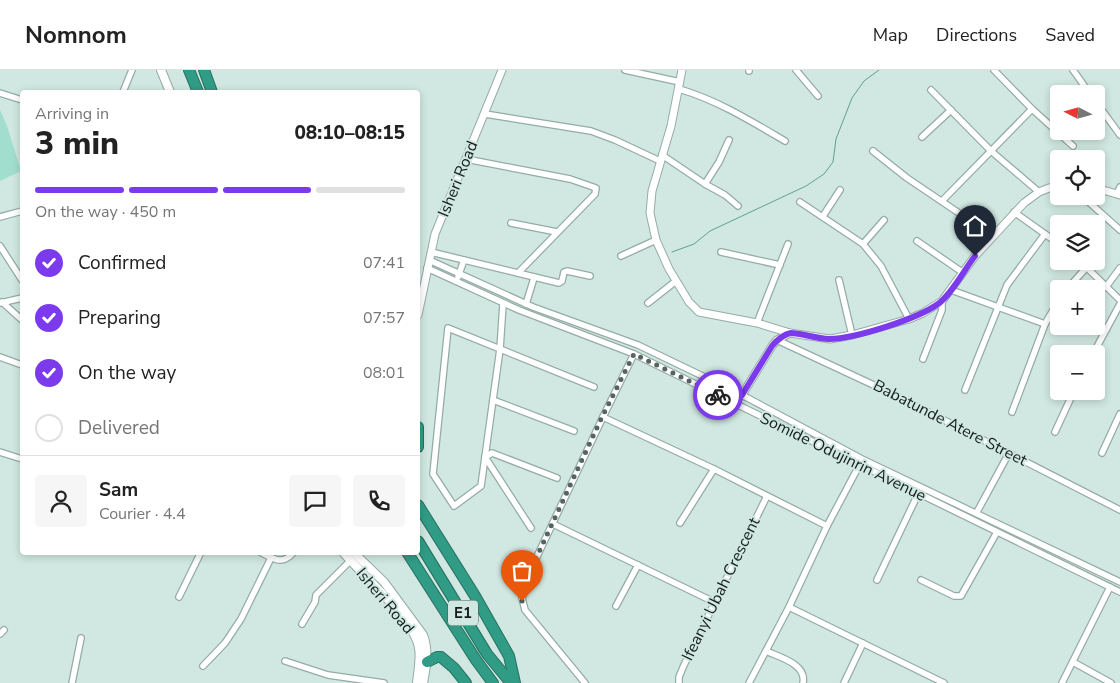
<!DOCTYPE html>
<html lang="en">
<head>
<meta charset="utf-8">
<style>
  :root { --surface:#fff; --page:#f6f6f6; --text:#222; --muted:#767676; --line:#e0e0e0; --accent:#7c3aed }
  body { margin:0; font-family:"Nunito Sans",sans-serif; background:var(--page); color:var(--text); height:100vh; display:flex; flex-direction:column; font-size:19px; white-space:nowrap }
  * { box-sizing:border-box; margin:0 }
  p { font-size:16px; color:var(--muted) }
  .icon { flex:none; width:28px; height:28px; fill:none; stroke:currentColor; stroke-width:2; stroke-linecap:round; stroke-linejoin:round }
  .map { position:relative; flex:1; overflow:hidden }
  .side { position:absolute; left:20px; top:20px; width:400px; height:465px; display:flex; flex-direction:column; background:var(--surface); border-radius:5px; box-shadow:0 2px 8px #0003 }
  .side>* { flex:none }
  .needle { width:32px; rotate:276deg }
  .controls { position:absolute; left:1050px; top:15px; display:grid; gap:10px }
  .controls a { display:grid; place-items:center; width:55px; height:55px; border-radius:5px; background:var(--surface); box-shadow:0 2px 8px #0003; font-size:25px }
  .pin { position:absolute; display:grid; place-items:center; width:42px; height:42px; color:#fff; margin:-51px -21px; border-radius:50% 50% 50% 0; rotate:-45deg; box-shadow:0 0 5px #0007 }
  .pin .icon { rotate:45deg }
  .courier { position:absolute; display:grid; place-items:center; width:50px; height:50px; margin:-25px; border:4px solid #7c3aed; border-radius:50%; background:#fff; color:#222; box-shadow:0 1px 6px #0007 }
  .summary em { font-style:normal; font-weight:800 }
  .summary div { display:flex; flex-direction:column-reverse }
  .summary { display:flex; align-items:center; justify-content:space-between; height:85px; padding:0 15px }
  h1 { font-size:32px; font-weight:800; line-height:38px }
  .bar { display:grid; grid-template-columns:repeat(4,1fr); gap:8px 5px; align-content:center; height:60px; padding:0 15px }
  .bar i { height:6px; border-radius:4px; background:var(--line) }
  .bar .selected { background:var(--accent) }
  .bar p { grid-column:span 4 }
  .line { display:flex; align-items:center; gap:12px; padding:0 15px; border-top:1px solid var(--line) }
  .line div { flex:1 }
  .round { display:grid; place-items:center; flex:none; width:52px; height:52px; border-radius:5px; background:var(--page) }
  ol { padding:0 15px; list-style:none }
  li { display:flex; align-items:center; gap:15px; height:55px }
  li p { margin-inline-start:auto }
  li .icon { padding:5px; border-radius:50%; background:var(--accent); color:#fff; stroke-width:4 }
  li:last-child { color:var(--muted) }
  li i { width:28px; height:28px; border:2px solid var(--line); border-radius:50% }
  header { display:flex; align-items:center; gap:30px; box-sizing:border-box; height:70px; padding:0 25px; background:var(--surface); border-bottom:1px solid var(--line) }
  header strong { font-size:24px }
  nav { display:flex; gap:28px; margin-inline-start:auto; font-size:18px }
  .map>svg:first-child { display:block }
</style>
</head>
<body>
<header>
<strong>Nomnom</strong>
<nav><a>Map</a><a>Directions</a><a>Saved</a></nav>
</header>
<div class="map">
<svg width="1120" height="613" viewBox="0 0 1120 613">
  <rect width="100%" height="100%" fill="#d0e8e1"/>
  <!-- green -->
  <path fill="#a2dece" d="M0 40 7 56 21 101 0 111Z"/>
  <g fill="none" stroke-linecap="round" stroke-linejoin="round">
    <!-- stream -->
    <path stroke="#5fa190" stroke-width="1" d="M672 182 694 174 710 161 806 116 824 104 833 92 836 69 852 28 864 11 879 0"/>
    <!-- minor casing -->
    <g stroke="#95aca6" stroke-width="8">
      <g id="minor">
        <path d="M625 0 680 12"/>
        <path d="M796 0 818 26"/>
        <path d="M994 0 1032 39 1073 76"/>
        <path d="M1073 0 1090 24"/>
        <path d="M749 1V0"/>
        <path d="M679 19C717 30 751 51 785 71"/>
        <path d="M931 20 991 81 1039 122"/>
        <path d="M123 22 132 0"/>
        <path d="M0 23 22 30"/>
        <path d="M1096 32 1120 65"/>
        <path d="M485 44 591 61 615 70 660 91"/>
        <path d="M922 67 951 40"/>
        <path d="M873 81 907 108 993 166"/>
        <path d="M662 85 705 114 725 125 738 136"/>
        <path d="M466 89 570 109 596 118 595 124 518 203"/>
        <path d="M705 114 719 92 729 70"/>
        <path d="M1117 124 1120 117"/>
        <path d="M1082 126 1120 160"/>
        <path d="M942 131 1032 39"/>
        <path d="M800 132 863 174 881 196 909 249"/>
        <path d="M1014 142 1059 174"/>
        <path d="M823 146 840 120"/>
        <path d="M0 147 22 141"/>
        <path d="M511 153 557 162"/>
        <path d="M917 171 962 202"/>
        <path d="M863 174 884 150"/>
        <path d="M0 176 22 210"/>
        <path d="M431 182 559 213 562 211 564 202 567 201 590 206"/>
        <path d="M721 182 780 195"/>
        <path d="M621 186 656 170"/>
        <path d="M429 190 533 237 638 275 742 325 862 389 1120 512"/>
        <path d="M1080 191 1120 230"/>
        <path d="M427 198 519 240 634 284 1120 522"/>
        <path d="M458 207 464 190"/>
        <path d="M839 210 852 265"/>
        <path d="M1106 217 1120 198"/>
        <path d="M1067 219 1087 197"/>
        <path d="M951 220 1045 254"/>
        <path d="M2 232 22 250"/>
        <path d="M0 233 22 228"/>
        <path d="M648 233 676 211"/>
        <path d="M503 234 500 279 481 416 454 436 433 404 448 258 594 317"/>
        <path d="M526 234 534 208"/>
        <path d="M757 253 788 174"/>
        <path d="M777 270 895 325 1120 440"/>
        <path d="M1093 284 1120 234"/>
        <path d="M0 287 22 295"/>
        <path d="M923 289 942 240V231"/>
        <path d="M965 320 1007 215 1045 164"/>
        <path d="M493 330 574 361"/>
        <path d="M1012 342 1045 254 1059 230"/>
        <path d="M603 347 714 399 827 456"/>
        <path d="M1055 362 1074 321"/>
        <path d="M0 382 22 389"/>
        <path d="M1102 383 1120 344"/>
        <path d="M977 442 1009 383"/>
        <path d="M680 453 714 399"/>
        <path d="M553 454 714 532"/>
        <path d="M531 458 485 387 492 383 557 408"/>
        <path d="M260 482C274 489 282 496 294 482"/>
        <path d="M877 510 918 424"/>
        <path d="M921 510 954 526H961L997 462"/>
        <path d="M179 527 201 482"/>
        <path d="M616 536 638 495"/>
        <path d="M789 537 944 613"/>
        <path d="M302 554 315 532 316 525 350 491"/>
        <path d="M0 564 4 560"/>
        <path d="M766 581C779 587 807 594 803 613"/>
        <path d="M285 591 328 605 384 613"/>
        <path d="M1073 592 1111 613"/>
        <path d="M203 596 225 573 241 549 271 488"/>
        <path d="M72 613 81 568"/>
        <path d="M585 613 525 540 522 528 532 497 603 347 634 284"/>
        <path d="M679 613V607L684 595 767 426"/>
        <path d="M749 613 789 537 827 456 861 392"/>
        <path d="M844 613 863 573"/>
        <path d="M1062 613 1110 517"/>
      </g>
    </g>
    <!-- tertiary casing -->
    <g stroke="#95aca6" stroke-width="9">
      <g id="tertiary">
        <path d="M682 0 671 56 652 121 650 143 656 170 669 199 689 232 699 242 757 253 790 263 830 269 852 265 909 249 923 243 942 231 975 186 1024 133 1039 122 1049 118 1059 117"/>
        <path d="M1096 118 1120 125"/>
        <path d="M418 245 435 164 502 0"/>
        <path d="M733 333 742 325 772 276 777 270 790 263"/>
      </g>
    </g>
    <!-- secondary casing -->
    <g stroke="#95aca6" stroke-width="10">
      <g id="secondary">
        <path d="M161 0 170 22"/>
        <path d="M343 482C362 505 415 550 419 578 421 589 418 602 417 613"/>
        <path d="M353 482 384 512 423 565C429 581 426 597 423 613"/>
      </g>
    </g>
    <!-- motorway casing -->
    <g stroke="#277060" stroke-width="12">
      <g id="motorway">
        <path d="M189 0 198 22"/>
        <path d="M204 0 212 22"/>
        <path d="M418 357V377"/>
        <path d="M418 435 475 526 509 586 515 613"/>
        <path d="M418 471 487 584 511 613"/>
        <path d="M407 482 476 590 493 613"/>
        <path d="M427 592 437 587H441L454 598 466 613"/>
      </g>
    </g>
    <!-- minor -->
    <use href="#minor" stroke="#fff" stroke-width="5.5"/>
    <!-- tertiary -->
    <use href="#tertiary" stroke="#fff" stroke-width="7"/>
    <!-- secondary -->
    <use href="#secondary" stroke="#fff" stroke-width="8"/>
    <!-- motorway -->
    <use href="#motorway" stroke="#319c86" stroke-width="10"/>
  </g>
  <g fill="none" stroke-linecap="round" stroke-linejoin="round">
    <!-- done -->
    <path stroke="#566460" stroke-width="5" stroke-dasharray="0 9" d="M522 531 526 513 532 497 602 347 634 284 718 325"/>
    <!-- route -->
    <path stroke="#7c3aed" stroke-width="6" d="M718 325 733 333 742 325 772 276C776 271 784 264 791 263 801 263 817 269 829 269 854 269 917 249 938 234 952 224 964 200 975 186"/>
  </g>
  <g text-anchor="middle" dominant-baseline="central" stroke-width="4" stroke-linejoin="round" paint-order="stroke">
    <!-- shield labels -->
    <rect fill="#d0e8e1" stroke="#4c5a56" stroke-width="1" x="448" y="530.5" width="30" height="25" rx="4"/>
    <g font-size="15" font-weight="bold" fill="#141d1a">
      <text x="463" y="543">E1</text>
    </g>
    <!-- street labels -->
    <g font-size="16" fill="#141d1a" stroke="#d0e8e1">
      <text transform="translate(458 109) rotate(-68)">Isheri Road</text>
      <text transform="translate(950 353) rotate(27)">Babatunde Atere Street</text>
      <text transform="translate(843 387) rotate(26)">Somide Odujinrin Avenue</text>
      <text transform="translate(721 519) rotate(-64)">Ifeanyi Ubah Crescent</text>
      <text transform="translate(385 531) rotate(50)">Isheri Road</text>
    </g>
  </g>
</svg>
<div class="controls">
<a><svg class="needle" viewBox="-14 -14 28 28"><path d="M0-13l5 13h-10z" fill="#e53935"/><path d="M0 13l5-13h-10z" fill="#767676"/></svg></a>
<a><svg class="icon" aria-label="locate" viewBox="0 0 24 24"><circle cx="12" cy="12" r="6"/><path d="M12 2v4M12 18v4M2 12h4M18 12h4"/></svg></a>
<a><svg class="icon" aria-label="layers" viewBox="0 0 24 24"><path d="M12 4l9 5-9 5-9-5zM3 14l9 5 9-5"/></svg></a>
<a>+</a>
<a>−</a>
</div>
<div class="pin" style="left:522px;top:531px;background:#ea580c"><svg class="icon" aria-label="bag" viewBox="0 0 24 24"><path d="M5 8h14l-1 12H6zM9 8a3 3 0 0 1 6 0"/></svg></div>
<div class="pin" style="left:975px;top:186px;background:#1f2937"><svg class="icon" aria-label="home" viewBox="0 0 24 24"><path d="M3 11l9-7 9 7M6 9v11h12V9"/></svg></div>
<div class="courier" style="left:718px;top:325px"><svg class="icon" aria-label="bike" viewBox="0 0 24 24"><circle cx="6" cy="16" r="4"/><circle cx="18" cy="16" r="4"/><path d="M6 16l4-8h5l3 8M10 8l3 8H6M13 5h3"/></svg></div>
<section class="side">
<div class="summary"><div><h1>3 min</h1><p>Arriving in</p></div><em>08:10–08:15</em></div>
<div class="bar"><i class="selected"></i><i class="selected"></i><i class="selected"></i><i></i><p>On the way · 450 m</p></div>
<ol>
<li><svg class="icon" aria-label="check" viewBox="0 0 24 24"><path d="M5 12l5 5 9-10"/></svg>Confirmed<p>07:41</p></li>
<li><svg class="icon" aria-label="check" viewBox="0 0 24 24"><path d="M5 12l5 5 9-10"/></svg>Preparing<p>07:57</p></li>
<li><svg class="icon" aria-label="check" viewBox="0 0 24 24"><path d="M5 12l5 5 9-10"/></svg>On the way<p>08:01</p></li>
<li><i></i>Delivered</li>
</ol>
<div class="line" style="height:90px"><a class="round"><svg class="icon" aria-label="person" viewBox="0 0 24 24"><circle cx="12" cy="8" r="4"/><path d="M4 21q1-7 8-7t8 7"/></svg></a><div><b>Sam</b><p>Courier · 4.4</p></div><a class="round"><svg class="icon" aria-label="chat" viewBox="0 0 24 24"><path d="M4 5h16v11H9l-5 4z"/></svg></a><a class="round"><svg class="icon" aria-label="phone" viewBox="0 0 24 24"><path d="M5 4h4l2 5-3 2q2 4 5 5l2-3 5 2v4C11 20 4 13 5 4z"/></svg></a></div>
</section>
</div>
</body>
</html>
